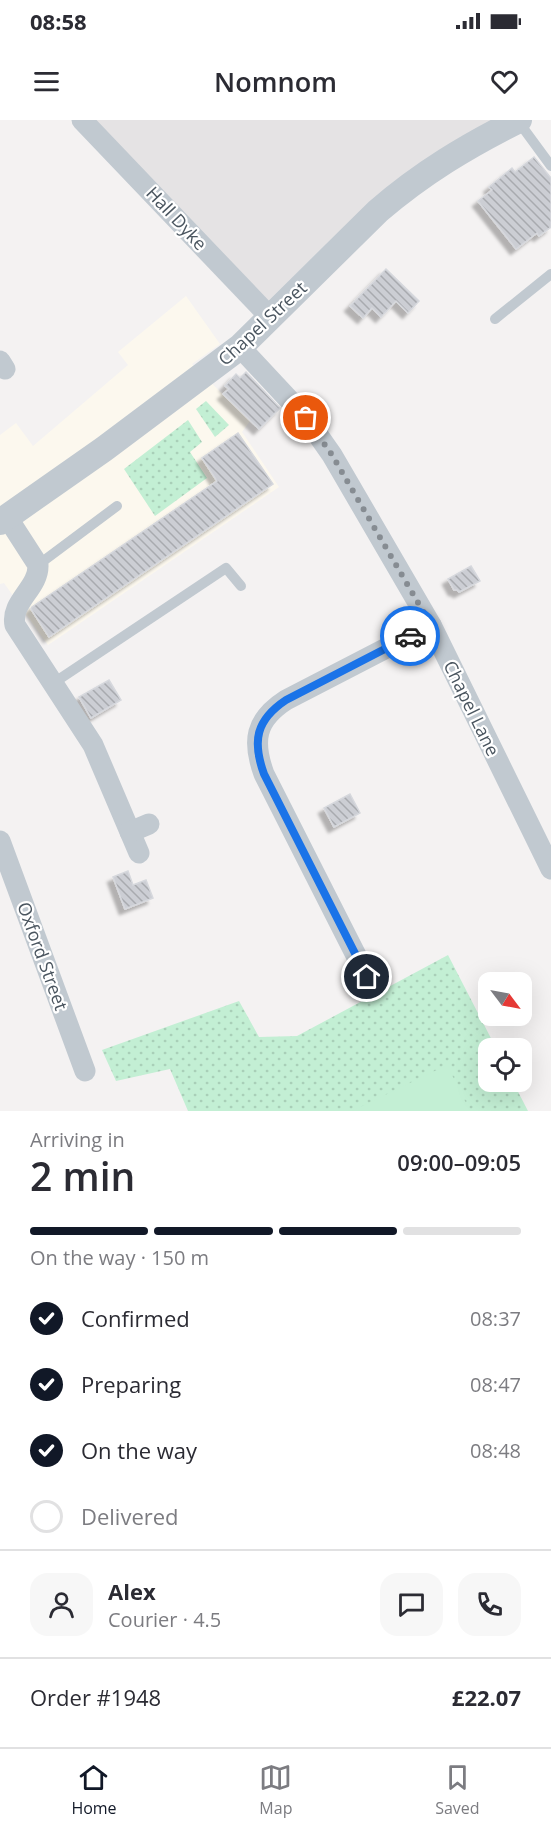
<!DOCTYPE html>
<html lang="en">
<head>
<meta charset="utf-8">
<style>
  :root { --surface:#fff; --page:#f7f7f7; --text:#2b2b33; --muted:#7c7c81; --line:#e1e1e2; --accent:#111827 }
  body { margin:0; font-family:"Open Sans",sans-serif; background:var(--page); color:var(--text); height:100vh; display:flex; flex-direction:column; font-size:22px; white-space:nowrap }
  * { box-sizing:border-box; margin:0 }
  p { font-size:20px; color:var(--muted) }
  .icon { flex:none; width:33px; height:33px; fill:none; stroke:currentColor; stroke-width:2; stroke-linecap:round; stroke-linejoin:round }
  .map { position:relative; height:991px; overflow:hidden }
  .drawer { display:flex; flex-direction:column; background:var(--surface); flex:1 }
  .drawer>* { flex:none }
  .needle { width:39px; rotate:122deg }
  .buttons { position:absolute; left:478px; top:852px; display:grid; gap:12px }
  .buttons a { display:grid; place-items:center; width:54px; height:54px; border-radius:12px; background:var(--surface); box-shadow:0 6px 24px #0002; font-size:30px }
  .pin { position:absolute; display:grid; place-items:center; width:51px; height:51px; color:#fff; margin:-26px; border:3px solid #fff; border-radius:50%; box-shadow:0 2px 6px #0007 }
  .courier { position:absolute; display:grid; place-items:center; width:60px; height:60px; margin:-30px; border:4px solid #1a73e8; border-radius:50%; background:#fff; color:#222; box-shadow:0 2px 8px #0007 }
  .headline em { font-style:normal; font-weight:600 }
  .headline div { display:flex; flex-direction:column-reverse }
  .headline { display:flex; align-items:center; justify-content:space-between; height:102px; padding:0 30px }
  h1 { font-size:39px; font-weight:600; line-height:45px }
  .bar { display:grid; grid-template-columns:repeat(4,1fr); gap:9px 6px; align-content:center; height:72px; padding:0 30px }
  .bar i { height:8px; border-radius:4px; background:var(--line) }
  .bar .current { background:var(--accent) }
  .bar p { grid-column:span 4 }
  .line { display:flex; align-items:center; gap:15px; padding:0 30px; border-top:2px solid var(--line) }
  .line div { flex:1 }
  .round { display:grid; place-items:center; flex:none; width:63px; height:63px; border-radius:18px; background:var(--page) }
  ol { padding:0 30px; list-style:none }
  li { display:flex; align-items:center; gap:18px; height:66px }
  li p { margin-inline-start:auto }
  li .icon { padding:6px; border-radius:50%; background:var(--accent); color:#fff; stroke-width:4 }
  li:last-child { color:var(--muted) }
  li i { width:33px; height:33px; border:3px solid var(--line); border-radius:50% }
  .status { display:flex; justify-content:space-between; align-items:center; height:42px; padding:0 30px; background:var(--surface); direction:ltr }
  .status svg { height:16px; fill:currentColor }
  header { display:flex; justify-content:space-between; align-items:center; height:78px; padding:0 30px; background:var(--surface); font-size:27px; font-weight:600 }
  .tab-bar { display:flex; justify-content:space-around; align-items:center; height:84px; border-top:2px solid var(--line); background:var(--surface); font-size:16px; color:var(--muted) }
  .tab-bar a { display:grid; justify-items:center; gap:3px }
  .tab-bar .current { color:var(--accent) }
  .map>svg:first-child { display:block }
</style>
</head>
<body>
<div class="status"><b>08:58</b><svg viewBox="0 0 49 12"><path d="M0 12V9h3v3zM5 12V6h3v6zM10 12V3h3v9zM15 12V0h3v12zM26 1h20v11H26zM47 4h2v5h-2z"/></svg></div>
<header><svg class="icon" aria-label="menu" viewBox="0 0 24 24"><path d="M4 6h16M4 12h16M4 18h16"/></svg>Nomnom<svg class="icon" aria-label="heart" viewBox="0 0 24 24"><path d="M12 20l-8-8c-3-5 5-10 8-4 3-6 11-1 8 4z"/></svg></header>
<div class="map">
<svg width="551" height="991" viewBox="0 0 551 991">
  <defs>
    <pattern id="green-dots" width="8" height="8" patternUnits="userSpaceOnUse" patternTransform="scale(1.5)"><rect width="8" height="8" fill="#c3efd4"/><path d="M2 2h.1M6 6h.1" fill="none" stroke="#a9cfb8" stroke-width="1.8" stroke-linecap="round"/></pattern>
    <pattern id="building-back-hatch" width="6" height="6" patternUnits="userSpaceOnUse" patternTransform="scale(1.5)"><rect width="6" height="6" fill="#ccced4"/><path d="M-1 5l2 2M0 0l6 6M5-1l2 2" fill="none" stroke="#a8aaaf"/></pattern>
    <filter id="shadow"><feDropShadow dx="-5.5" dy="5.5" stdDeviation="1.5" flood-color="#0004"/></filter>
  </defs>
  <rect width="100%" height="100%" fill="#f4f2f2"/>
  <!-- commercial -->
  <path fill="#fcf8ee" d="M186 176 220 224 192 244 250 301 242 312 279 367 48 525 4 463 0 464V315L16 303 33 326 128 245 118 232Z"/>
  <!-- education -->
  <path fill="#e5e3e4" d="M91 0H496L351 100 264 185Z"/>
  <!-- green -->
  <g fill="url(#green-dots)">
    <path d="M206 281 229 305 215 317 196 289Z"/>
    <path d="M188 300 202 322 190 332 207 358 155 396 124 349Z"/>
    <path d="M448 835 496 928H489V962H513L528 991H188L170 949 116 961 102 930 239 881 259 917 297 916Z"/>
  </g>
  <!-- pitch -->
  <path fill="#c3efd4" d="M447 945 470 991H352Z"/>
  <!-- building -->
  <g fill="url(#building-back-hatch)" stroke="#d6d8dd" stroke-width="1.5" filter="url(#shadow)">
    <path d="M534 37 551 58V107L539 116 537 113 516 129 478 81 492 70 489 67 512 48 515 52Z"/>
    <path d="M386 149 419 181 408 193 396 181 381 197 372 188 363 198 350 186Z"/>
    <path d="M246 252 280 288 259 309 223 274 229 269 225 266 236 254 240 258Z"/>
    <path d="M238 313 273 364 49 517 31 489 32 487 217 361 202 338Z"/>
    <path d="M471 446 480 461 459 472 457 470H454L448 459Z"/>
    <path d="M109 560 121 580 91 598 79 577Z"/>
    <path d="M350 674 360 693 334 707 324 688Z"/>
    <path d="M128 751 133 765 146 760 153 778 125 789 113 757Z"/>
  </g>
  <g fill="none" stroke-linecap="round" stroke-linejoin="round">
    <!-- service -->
    <g stroke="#c1c9d0" stroke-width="10">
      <path d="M518 1 551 46"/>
      <path d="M495 199 551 154"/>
      <path d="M38 445 117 386"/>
      <path d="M52 564 226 448 241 466"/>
    </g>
    <!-- minor -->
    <g stroke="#c1c9d0" stroke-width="21">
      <path d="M82 0 270 197"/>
      <path d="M240 227 306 298 332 335 431 505 551 749"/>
      <path d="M0 241 5 249"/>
      <path d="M7 397 38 445C39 468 10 482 15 505L93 625 139 733"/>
      <path d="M130 712 149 704"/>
      <path d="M0 721 85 951"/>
      <path d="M367 857 264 654C252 621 255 600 286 580L431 505"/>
    </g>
    <!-- tertiary -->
    <path stroke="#c1c9d0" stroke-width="26" d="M0 402 104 329 240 227 378 91C422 53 467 26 519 0"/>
  </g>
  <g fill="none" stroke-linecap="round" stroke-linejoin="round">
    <!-- done -->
    <path stroke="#868c92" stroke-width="6" stroke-dasharray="0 10.8" d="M306 298 332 335 431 505 410 516"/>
    <!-- route -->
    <path stroke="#1a73e8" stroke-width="8" d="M367 857 264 654C252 621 256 600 286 580L410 516"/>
  </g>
  <g text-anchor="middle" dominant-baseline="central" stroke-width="4.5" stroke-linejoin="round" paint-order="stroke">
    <!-- street labels -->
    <g font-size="18" fill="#4a555f" stroke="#fff">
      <text transform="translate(177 98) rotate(47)">Hall Dyke</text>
      <text transform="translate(262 203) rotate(-43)">Chapel Street</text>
      <text transform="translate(472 588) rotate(64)">Chapel Lane</text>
      <text transform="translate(43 836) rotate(70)">Oxford Street</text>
    </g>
  </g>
</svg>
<div class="buttons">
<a><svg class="needle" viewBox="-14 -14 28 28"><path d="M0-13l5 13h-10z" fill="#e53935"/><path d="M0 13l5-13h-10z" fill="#7c7c81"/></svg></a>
<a><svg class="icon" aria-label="locate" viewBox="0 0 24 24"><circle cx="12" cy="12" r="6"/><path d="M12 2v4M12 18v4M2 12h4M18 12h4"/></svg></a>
</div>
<div class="pin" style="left:306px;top:298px;background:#ea580c"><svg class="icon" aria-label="bag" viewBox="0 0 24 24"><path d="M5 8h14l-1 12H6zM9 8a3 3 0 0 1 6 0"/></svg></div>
<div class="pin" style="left:367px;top:857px;background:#1f2937"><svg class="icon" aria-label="home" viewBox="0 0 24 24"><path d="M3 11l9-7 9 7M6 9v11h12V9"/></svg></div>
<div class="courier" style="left:410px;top:516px"><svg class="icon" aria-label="car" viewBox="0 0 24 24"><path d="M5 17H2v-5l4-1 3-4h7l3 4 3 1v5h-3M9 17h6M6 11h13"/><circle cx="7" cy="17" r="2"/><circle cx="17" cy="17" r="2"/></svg></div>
</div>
<section class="drawer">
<div class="headline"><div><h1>2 min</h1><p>Arriving in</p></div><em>09:00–09:05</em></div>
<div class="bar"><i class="current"></i><i class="current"></i><i class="current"></i><i></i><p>On the way · 150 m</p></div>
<ol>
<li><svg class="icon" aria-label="check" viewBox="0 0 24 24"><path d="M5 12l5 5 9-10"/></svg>Confirmed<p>08:37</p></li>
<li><svg class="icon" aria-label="check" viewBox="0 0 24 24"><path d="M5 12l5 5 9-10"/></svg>Preparing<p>08:47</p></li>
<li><svg class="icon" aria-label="check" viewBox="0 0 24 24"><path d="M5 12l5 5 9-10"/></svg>On the way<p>08:48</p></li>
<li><i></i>Delivered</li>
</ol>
<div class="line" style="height:108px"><a class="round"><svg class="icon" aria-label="person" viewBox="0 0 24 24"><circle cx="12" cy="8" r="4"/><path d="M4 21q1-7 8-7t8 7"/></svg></a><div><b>Alex</b><p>Courier · 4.5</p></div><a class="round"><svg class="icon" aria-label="chat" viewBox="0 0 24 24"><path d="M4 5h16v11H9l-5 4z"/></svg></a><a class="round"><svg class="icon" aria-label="phone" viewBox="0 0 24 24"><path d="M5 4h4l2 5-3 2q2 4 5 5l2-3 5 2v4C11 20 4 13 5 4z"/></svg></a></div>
<div class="line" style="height:78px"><div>Order #1948</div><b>£22.07</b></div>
</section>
<nav class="tab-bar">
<a class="current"><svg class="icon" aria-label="home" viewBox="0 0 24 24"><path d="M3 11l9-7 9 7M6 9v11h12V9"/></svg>Home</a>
<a><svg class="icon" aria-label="map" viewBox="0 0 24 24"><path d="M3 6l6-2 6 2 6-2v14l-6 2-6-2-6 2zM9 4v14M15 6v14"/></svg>Map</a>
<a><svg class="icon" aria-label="saved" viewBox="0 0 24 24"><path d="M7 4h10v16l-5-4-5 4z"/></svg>Saved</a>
</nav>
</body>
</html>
